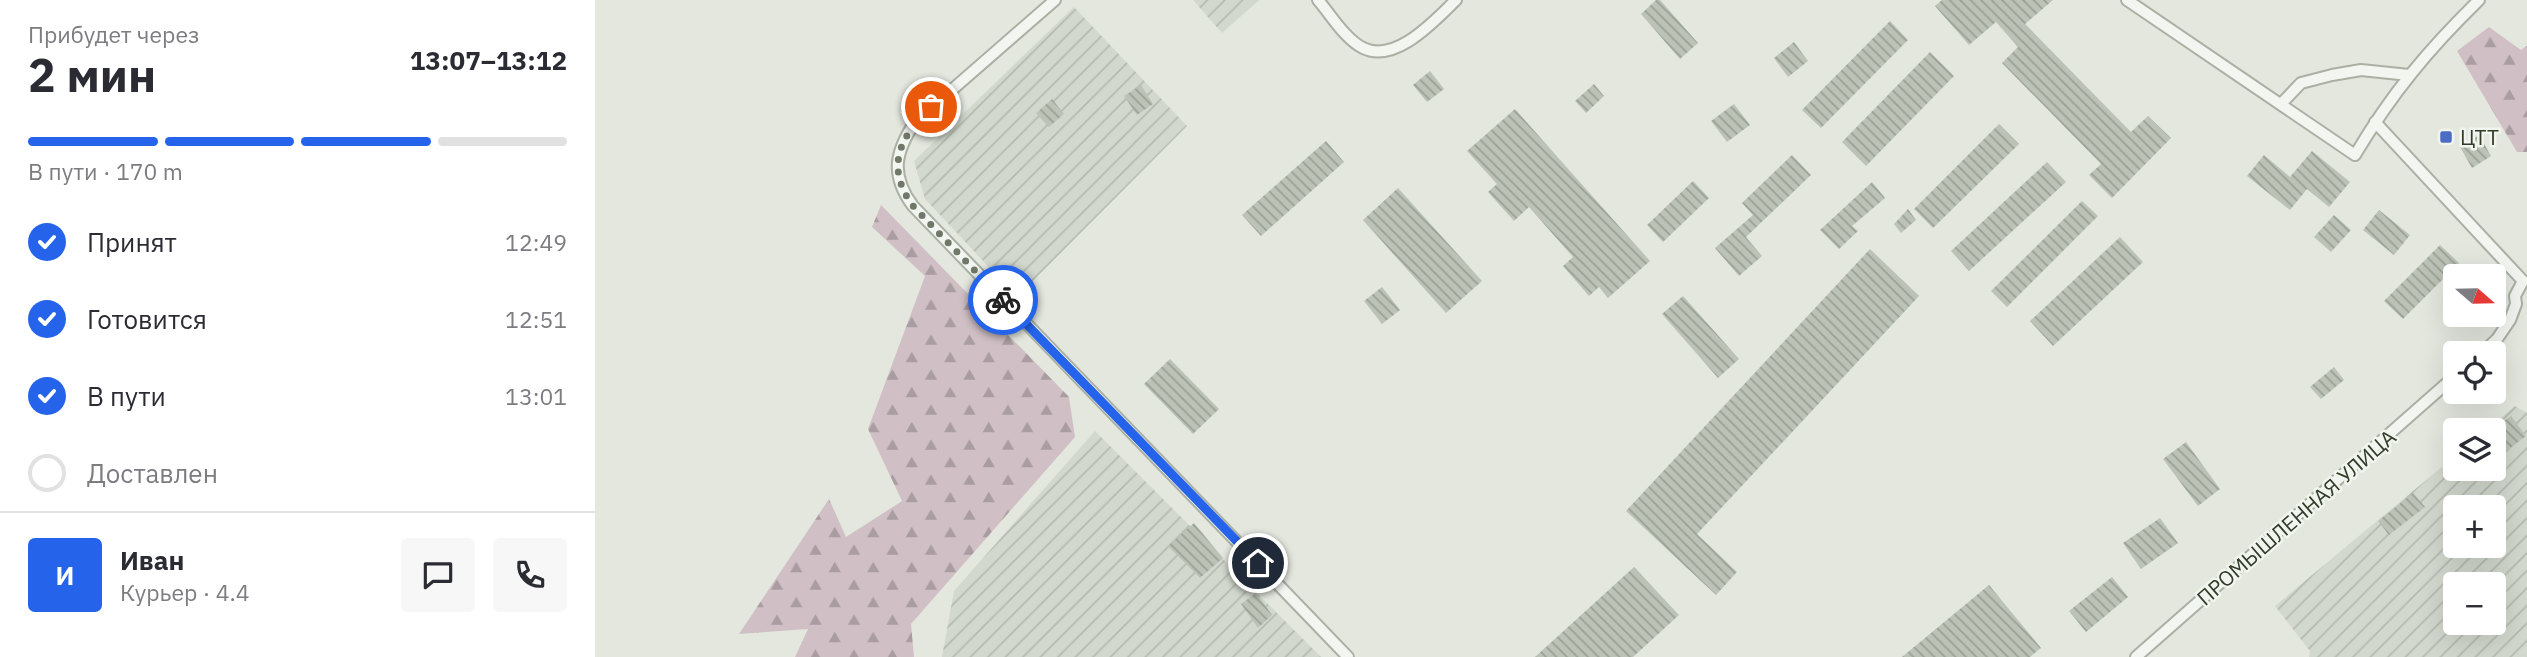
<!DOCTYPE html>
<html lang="ru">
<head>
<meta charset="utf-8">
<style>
  :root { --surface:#fff; --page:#f7f7f7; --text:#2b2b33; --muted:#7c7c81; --line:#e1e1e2; --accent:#2563eb }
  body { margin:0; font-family:"IBM Plex Sans",sans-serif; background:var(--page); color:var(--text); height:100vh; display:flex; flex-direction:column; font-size:26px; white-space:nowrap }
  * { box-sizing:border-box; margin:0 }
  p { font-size:23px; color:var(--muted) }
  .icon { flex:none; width:38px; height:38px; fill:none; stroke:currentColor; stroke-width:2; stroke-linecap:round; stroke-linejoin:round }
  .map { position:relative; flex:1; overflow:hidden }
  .drawer { display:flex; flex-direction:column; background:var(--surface); width:595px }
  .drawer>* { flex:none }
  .needle { width:46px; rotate:110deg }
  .buttons { position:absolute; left:1848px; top:264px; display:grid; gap:14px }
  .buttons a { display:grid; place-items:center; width:63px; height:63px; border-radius:7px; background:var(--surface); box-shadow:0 7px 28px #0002; font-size:35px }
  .pin { position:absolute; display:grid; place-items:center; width:60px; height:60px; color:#fff; margin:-30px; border:4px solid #fff; border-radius:50%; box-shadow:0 2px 7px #0007 }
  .courier { position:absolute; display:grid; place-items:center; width:70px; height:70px; margin:-35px; border:5px solid #2563eb; border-radius:50%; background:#fff; color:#222; box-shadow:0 2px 9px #0007 }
  .summary em { font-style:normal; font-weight:800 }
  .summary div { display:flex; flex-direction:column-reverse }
  .summary { display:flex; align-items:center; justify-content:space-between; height:119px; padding:0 28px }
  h1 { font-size:46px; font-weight:800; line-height:52px }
  .bar { display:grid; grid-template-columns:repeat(4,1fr); gap:10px 7px; align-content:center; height:84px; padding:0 28px }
  .bar i { height:9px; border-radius:5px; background:var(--line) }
  .bar .active { background:var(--accent) }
  .bar p { grid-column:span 4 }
  .line { display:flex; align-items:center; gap:18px; padding:0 28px; border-top:2px solid var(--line) }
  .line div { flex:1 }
  .round { display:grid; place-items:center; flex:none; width:74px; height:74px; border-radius:7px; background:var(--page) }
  ol { padding:0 28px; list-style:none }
  li { display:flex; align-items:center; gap:21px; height:77px }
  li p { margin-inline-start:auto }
  li .icon { padding:7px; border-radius:50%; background:var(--accent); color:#fff; stroke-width:4 }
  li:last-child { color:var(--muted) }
  li i { width:38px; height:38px; border:4px solid var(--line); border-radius:50% }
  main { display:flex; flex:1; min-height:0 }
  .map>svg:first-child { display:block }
</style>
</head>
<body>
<main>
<section class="drawer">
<div class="summary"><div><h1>2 мин</h1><p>Прибудет через</p></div><em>13:07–13:12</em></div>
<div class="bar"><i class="active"></i><i class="active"></i><i class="active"></i><i></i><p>В пути · 170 m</p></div>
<ol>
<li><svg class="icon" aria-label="check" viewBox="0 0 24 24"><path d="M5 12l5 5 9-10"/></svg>Принят<p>12:49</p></li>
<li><svg class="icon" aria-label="check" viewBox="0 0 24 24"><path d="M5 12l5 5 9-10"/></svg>Готовится<p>12:51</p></li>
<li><svg class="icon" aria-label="check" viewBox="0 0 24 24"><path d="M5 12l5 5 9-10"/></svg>В пути<p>13:01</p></li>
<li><i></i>Доставлен</li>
</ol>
<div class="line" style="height:126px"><b class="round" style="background:var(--accent);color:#fff">И</b><div><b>Иван</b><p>Курьер · 4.4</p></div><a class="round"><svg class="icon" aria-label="chat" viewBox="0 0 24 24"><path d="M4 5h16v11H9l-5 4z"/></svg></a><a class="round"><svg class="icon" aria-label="phone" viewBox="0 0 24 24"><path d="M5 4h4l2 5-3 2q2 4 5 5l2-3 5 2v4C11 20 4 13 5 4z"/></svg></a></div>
</section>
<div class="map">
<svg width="1932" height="657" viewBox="0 0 1932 657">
  <defs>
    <pattern id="industrial-furrows" width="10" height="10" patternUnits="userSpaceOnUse" patternTransform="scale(1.75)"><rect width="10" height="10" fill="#d2d8cd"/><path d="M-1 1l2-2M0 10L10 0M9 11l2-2" fill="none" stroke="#b5bab0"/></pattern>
    <pattern id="forest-firs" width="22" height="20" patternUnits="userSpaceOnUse" patternTransform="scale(1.75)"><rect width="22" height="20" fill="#d0c0c6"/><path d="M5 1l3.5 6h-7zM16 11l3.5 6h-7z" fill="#a99da1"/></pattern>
    <pattern id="building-back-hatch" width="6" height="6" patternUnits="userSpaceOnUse" patternTransform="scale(1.75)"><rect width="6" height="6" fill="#bcc3b6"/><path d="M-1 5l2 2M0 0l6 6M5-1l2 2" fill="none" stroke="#99a094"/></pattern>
  </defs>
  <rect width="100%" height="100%" fill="#e3e7de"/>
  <!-- industrial -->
  <g fill="url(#industrial-furrows)" fill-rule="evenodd">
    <path d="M598 0H664L627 33Z"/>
    <path d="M479 7 592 126 422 297 330 199 319 161Z"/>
    <path d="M1920 406 1932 413V657H1714L1715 651 1680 606 1860 456V469H1899V430H1891ZM1860 508H1899V546H1860ZM1860 584H1899V623H1860Z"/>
    <path d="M500 431 726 657H347L359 591Z"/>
  </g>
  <!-- forest -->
  <g fill="url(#forest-firs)">
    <path d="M1894 27 1926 50 1932 46V152H1922L1862 51Z"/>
    <path d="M286 205 474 397 480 437 316 624 319 657H200L213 629 144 634 234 499 251 537 307 501 273 429 330 276 277 227Z"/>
  </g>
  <!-- building -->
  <g fill="url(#building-back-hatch)">
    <path d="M1061 0H1065L1103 43 1085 59 1046 14Z"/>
    <path d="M1347 0H1458L1430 24 1536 132 1553 116 1576 138 1517 198 1494 175 1506 164 1407 63 1423 47 1401 22 1374 45 1340 6Z"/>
    <path d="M1295 21 1313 40 1226 128 1207 110Z"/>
    <path d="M1199 42 1213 61 1193 77 1179 58Z"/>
    <path d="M1335 52 1359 76 1271 166 1247 142Z"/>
    <path d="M835 71 849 89 832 102 818 85Z"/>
    <path d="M999 84 1009 96 991 113 980 101Z"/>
    <path d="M546 85 558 104 542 115 529 96Z"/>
    <path d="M457 99 469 114 454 127 441 113Z"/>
    <path d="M1139 104 1155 125 1132 142 1116 121Z"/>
    <path d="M920 109 1055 261 1013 298 1004 287 994 296 968 266 978 257 934 207 919 221 893 192 902 184 872 151Z"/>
    <path d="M1404 124 1424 144 1338 228 1319 209Z"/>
    <path d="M1884 135 1896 156 1877 168 1865 147Z"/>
    <path d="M731 141 749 162 666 236 647 215Z"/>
    <path d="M1717 151 1755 182 1734 207 1712 189 1695 210 1652 176 1669 155 1695 177Z"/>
    <path d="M1197 155 1216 175 1151 237 1167 256 1144 276 1120 248 1158 215 1147 203Z"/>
    <path d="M1452 162 1471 182 1374 271 1356 251Z"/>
    <path d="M1098 181 1114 198 1068 242 1052 225Z"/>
    <path d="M1277 182 1290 198 1257 226 1263 231 1244 249 1225 230Z"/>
    <path d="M803 188 887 281 851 313 768 220Z"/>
    <path d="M1487 201 1503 216 1412 307 1396 291Z"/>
    <path d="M1313 209 1321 220 1306 233 1299 224Z"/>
    <path d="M1784 210 1815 235 1799 255 1768 230Z"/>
    <path d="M1739 215 1756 230 1736 252 1719 237Z"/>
    <path d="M1525 237 1548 262 1458 346 1435 321Z"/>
    <path d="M1845 245 1864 263 1808 319 1789 301Z"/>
    <path d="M1275 249 1324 296 1102 534 1142 572 1121 595 1031 511Z"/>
    <path d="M787 287 805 310 787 324 769 301Z"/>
    <path d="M1088 296 1144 359 1123 378 1067 314Z"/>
    <path d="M575 359 624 409 598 434 549 384Z"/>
    <path d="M1739 367 1749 380 1726 399 1715 387Z"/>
    <path d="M1916 416 1931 436 1899 460V429Z"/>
    <path d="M1591 442 1625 489 1603 506 1568 459Z"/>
    <path d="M1818 493 1830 507 1794 535 1783 521Z"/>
    <path d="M1565 518 1583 543 1546 569 1528 543Z"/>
    <path d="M599 523 628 558 605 578 573 546Z"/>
    <path d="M1039 567 1084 615 1038 657H940Z"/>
    <path d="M1517 577 1533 597 1491 632 1474 611Z"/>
    <path d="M1394 585 1446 648 1435 657H1307Z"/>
    <path d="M661 593 677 615 663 628 646 604Z"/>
  </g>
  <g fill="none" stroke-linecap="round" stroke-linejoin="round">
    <!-- street casing -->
    <g stroke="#aab0a4" stroke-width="14">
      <g id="street">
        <path d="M460 0 320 122C300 152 295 175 318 206L753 657"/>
        <path d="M723 0C736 15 750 39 768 48 801 64 840 20 861 0"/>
        <path d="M1532 0 1760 155C1797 93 1833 50 1884 0"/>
        <path d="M1686 104 1706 83 1737 75 1766 70 1814 75"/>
        <path d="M1780 122 1928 281"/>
        <path d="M1886 354 1902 339 1915 320 1921 304 1920 296 1928 281"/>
        <path d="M1541 657 1860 376"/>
      </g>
    </g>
    <!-- street -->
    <use href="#street" stroke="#f3f5f1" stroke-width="10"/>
  </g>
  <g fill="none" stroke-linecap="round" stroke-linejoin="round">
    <!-- done -->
    <path stroke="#707868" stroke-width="7" stroke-dasharray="0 12.6" d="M336 107C304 137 290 168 318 206L408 300"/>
    <!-- route -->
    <path stroke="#2563eb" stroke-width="9" d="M408 300 663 563"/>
  </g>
  <!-- markers -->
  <rect fill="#4c6cc3" stroke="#f1f5ee" stroke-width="2.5" x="1844" y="130" width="14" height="14" rx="3.5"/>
  <g text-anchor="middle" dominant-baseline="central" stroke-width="5" stroke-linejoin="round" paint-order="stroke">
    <!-- poi labels -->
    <g font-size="21" fill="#323c29" stroke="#f1f5ee" text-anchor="start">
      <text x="1865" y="137">ЦТТ</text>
    </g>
    <!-- street labels -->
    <g font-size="21" fill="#323c29" stroke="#f1f5ee">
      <text transform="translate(1701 517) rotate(-41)">ПРОМЫШЛЕННАЯ УЛИЦА</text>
    </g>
  </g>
</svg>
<div class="buttons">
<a><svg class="needle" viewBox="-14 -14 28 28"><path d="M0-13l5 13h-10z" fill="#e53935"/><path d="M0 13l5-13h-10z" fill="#7c7c81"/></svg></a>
<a><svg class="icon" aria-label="locate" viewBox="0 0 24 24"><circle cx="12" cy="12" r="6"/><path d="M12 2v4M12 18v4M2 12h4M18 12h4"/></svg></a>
<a><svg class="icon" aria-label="layers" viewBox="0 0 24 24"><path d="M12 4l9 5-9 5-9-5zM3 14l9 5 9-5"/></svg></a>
<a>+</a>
<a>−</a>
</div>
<div class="pin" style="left:336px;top:107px;background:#ea580c"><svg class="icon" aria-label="bag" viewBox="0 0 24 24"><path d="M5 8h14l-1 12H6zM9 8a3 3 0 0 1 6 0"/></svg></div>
<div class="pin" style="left:663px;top:563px;background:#1f2937"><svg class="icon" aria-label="home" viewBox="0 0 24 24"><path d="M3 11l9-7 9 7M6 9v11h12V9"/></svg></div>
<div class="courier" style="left:408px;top:300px"><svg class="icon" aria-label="bike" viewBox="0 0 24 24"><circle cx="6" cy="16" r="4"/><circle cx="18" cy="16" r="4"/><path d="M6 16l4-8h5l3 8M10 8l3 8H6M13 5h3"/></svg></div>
</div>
</main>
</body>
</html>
